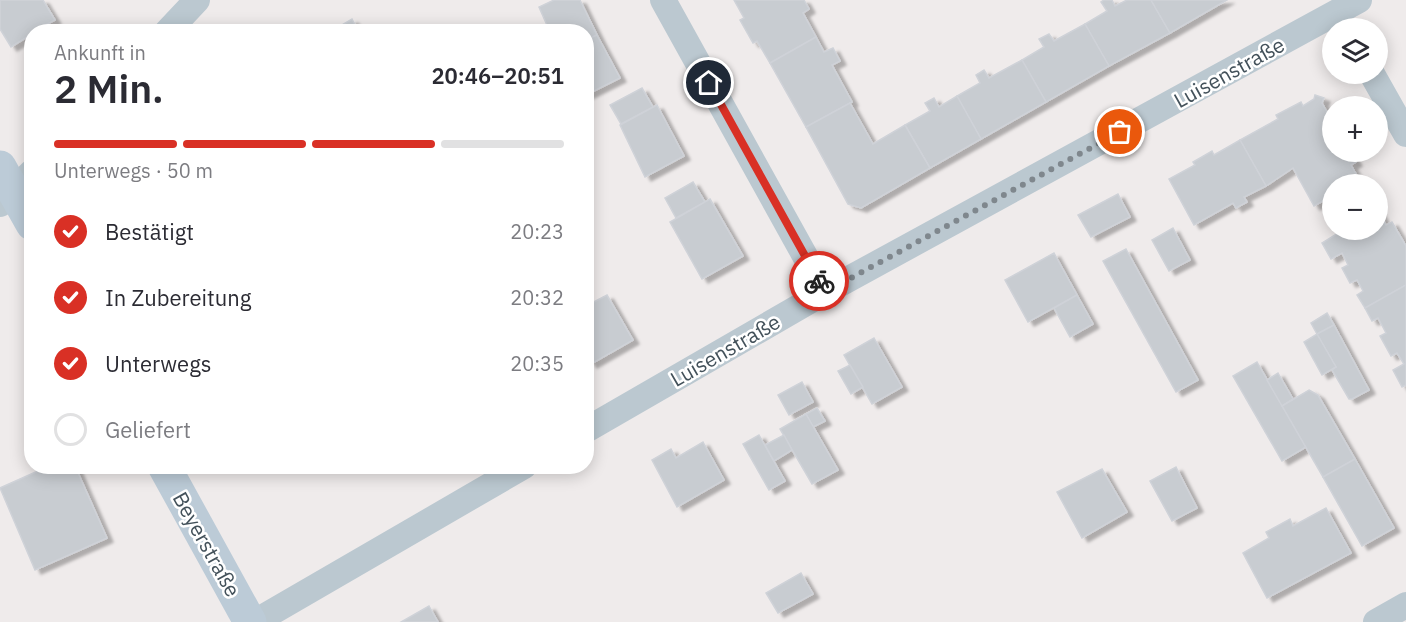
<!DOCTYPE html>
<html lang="de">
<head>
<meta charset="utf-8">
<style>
  :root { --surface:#fff; --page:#f2f2f3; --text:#2b2b33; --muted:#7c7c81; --line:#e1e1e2; --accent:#d93025 }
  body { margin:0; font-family:"IBM Plex Sans",sans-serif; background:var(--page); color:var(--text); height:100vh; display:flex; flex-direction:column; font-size:22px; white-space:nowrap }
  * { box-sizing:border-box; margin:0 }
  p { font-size:20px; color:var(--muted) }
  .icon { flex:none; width:33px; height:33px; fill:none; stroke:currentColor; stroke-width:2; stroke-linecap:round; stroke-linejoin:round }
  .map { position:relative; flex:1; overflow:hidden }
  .side { position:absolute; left:24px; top:24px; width:570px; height:450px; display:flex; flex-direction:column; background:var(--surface); border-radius:24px; box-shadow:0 3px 15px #0003 }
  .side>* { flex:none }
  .tools { position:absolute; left:1322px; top:18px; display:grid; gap:12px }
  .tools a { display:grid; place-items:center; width:66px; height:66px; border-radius:50%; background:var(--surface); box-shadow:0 3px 15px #0003; font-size:30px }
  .pin { position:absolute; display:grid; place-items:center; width:51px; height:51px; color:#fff; margin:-26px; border:3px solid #fff; border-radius:50%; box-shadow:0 2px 6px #0007 }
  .courier { position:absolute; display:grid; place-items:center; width:60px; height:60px; margin:-30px; border:4px solid #d93025; border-radius:50%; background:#fff; color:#222; box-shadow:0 2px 8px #0007 }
  .head em { font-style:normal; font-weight:600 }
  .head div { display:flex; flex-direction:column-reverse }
  .head { display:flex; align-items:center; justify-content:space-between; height:102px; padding:0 30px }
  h1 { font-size:39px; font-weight:600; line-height:45px }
  .bar { display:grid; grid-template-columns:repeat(4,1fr); gap:9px 6px; align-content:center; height:72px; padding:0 30px }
  .bar i { height:8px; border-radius:4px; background:var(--line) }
  .bar .current { background:var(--accent) }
  .bar p { grid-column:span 4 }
  ol { padding:0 30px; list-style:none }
  li { display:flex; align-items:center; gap:18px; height:66px }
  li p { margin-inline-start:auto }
  li .icon { padding:6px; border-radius:50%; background:var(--accent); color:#fff; stroke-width:4 }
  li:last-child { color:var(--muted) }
  li i { width:33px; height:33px; border:3px solid var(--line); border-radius:50% }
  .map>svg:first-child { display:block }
</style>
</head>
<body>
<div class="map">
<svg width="1406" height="622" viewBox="0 0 1406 622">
  <defs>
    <filter id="shadow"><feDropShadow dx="6" dy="4" stdDeviation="1.5" flood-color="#0004"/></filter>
  </defs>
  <rect width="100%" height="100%" fill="#efebeb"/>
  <!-- building -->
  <g fill="#c8ccd1" stroke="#cfd2d8" stroke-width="1.5" filter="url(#shadow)">
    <path d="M0 0H43L55 20 32 32V34L11 47 0 29Z"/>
    <path d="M554 0H580L597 35 586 40V32H550L539 7Z"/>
    <path d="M734 0H804L809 9 803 13 816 37 770 63 757 41 753 43 740 20 744 18Z"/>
    <path d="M1104 0H1112L1115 6 1127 0H1151L1170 33 1109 66 1085 24 1107 11 1101 2Z"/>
    <path d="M1151 0H1227L1170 33Z"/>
    <path d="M352 19 359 32H330Z"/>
    <path d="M1085 24 1109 66 1046 102 1022 60 1044 47 1039 39 1049 34 1054 41Z"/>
    <path d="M597 35 620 78 586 95V40Z"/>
    <path d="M816 37 824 52 833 48 840 61 832 65 852 102 806 127 770 63Z"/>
    <path d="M1022 60 1046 102 981 139 957 96 980 83 976 75 984 70 989 78Z"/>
    <path d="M642 88 653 107 621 124 610 105Z"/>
    <path d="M1315 95 1324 98 1322 103 1331 119 1327 121 1332 130V152H1350L1356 162 1351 165 1360 181 1354 184H1332V196L1314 206 1293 168 1266 186 1240 140 1278 119 1276 115 1301 102 1303 106 1314 99Z"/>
    <path d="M957 96 981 139 930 168 905 125 930 111 925 103 934 98 939 107Z"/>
    <path d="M850 103 873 144 905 125 930 168 861 208 848 204 806 127Z"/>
    <path d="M657 105 684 156 645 177 620 125Z"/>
    <path d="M1240 140 1266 186 1244 197 1247 202 1236 208 1233 203 1194 225 1169 179 1195 165 1193 162 1212 151 1214 155Z"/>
    <path d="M693 182 705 202 676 218 665 198Z"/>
    <path d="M1118 194 1130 217 1091 237 1078 215Z"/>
    <path d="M710 199 743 256 702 279 670 222Z"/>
    <path d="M1378 210 1386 225 1392 222 1406 246V285L1365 308 1357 295 1363 291 1357 280 1350 283 1342 268 1348 265 1342 253 1331 259 1322 243 1343 230H1377Z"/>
    <path d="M1173 228 1190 260 1169 271 1152 240Z"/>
    <path d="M1126 249 1198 380 1176 392 1103 261Z"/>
    <path d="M1054 253 1077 295 1028 322 1005 280Z"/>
    <path d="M1406 285V385L1402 387 1393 370 1404 364 1397 353 1391 356 1380 336 1386 333 1378 318 1372 321 1365 308Z"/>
    <path d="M607 295 633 340 591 364 586 356V306Z"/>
    <path d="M1077 295 1093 324 1070 337 1054 308Z"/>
    <path d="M1327 313 1334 325 1317 334 1311 323Z"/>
    <path d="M1334 325 1369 390 1352 399H1349L1332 370 1336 367 1317 334Z"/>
    <path d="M1317 334 1336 367 1322 375 1304 342Z"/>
    <path d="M874 338 902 387 872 404 844 355Z"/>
    <path d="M1257 362 1306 447 1282 461 1233 376Z"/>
    <path d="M850 365 863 387 851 394 838 371Z"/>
    <path d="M1278 373 1293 399 1282 406 1267 380Z"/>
    <path d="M802 382 813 402 789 415 778 395Z"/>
    <path d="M1309 390 1318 395 1355 459 1323 477 1282 406Z"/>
    <path d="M817 408 825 421 813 427 806 414Z"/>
    <path d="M806 414 838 470 812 484 780 429Z"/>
    <path d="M759 435 785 481 769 490 743 444Z"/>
    <path d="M784 435 792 450 774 461 765 445Z"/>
    <path d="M703 442 724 480 677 507 652 460 671 449 676 458Z"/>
    <path d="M1355 459 1394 528 1362 546 1323 477Z"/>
    <path d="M49 466H75L107 538 35 570 0 488Z"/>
    <path d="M1176 467 1197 508 1172 521 1150 481Z"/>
    <path d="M1102 469 1127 512 1082 538 1057 492Z"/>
    <path d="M1326 508 1351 553 1267 598 1243 553 1269 538 1266 532 1290 519 1293 526Z"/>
    <path d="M801 573 813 594 778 613 766 593Z"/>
    <path d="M429 606 438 622H401Z"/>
  </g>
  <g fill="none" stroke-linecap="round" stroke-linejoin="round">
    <!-- street -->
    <g stroke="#bbc8d0" stroke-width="26">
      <path d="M663 0 825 292"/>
      <path d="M167 32 197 0"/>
      <path d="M1372 74 1406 134"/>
      <path d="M0 204 32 172"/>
      <path d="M586 430 825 292 1359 0"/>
      <path d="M255 622 524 466"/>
      <path d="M1376 622 1406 605"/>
    </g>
    <!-- secondary -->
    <g stroke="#bccbd7" stroke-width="33">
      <path d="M0 167 32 224"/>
      <path d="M164 466 250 622"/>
    </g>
  </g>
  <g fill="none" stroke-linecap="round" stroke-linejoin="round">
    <!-- done -->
    <path stroke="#7f878d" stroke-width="6" stroke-dasharray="0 10.8" d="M819 281 825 292 1120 132"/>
    <!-- route -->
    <path stroke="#d93025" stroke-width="8" d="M709 83 819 281"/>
  </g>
  <g text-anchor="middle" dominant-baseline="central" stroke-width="5" stroke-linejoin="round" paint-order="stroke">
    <!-- street labels -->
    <g font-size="21" fill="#43515a" stroke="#fff">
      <text transform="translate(1229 72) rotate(-29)">Luisenstraße</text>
      <text transform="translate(725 350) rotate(-30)">Luisenstraße</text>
      <text transform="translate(207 544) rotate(61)">Beyerstraße</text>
    </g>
  </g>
</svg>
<div class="tools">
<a><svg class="icon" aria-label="layers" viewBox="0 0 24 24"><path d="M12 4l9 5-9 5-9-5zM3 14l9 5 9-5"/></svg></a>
<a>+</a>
<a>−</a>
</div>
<div class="pin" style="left:1120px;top:132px;background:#ea580c"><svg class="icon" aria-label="bag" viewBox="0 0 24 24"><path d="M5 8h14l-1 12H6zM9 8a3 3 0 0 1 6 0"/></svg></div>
<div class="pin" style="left:709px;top:83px;background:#1f2937"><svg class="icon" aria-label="home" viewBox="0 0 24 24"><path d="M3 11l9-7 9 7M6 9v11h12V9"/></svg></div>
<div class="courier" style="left:819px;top:281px"><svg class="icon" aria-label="bike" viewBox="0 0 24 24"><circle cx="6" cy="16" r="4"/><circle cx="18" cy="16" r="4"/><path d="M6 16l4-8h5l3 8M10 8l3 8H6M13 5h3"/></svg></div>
<section class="side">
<div class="head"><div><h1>2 Min.</h1><p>Ankunft in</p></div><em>20:46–20:51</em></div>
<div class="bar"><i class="current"></i><i class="current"></i><i class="current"></i><i></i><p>Unterwegs · 50 m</p></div>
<ol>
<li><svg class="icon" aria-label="check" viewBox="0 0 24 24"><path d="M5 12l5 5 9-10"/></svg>Bestätigt<p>20:23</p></li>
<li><svg class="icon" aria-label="check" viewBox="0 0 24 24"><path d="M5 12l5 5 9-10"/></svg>In Zubereitung<p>20:32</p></li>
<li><svg class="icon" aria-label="check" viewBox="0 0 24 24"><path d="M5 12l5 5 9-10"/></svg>Unterwegs<p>20:35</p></li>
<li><i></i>Geliefert</li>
</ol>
</section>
</div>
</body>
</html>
